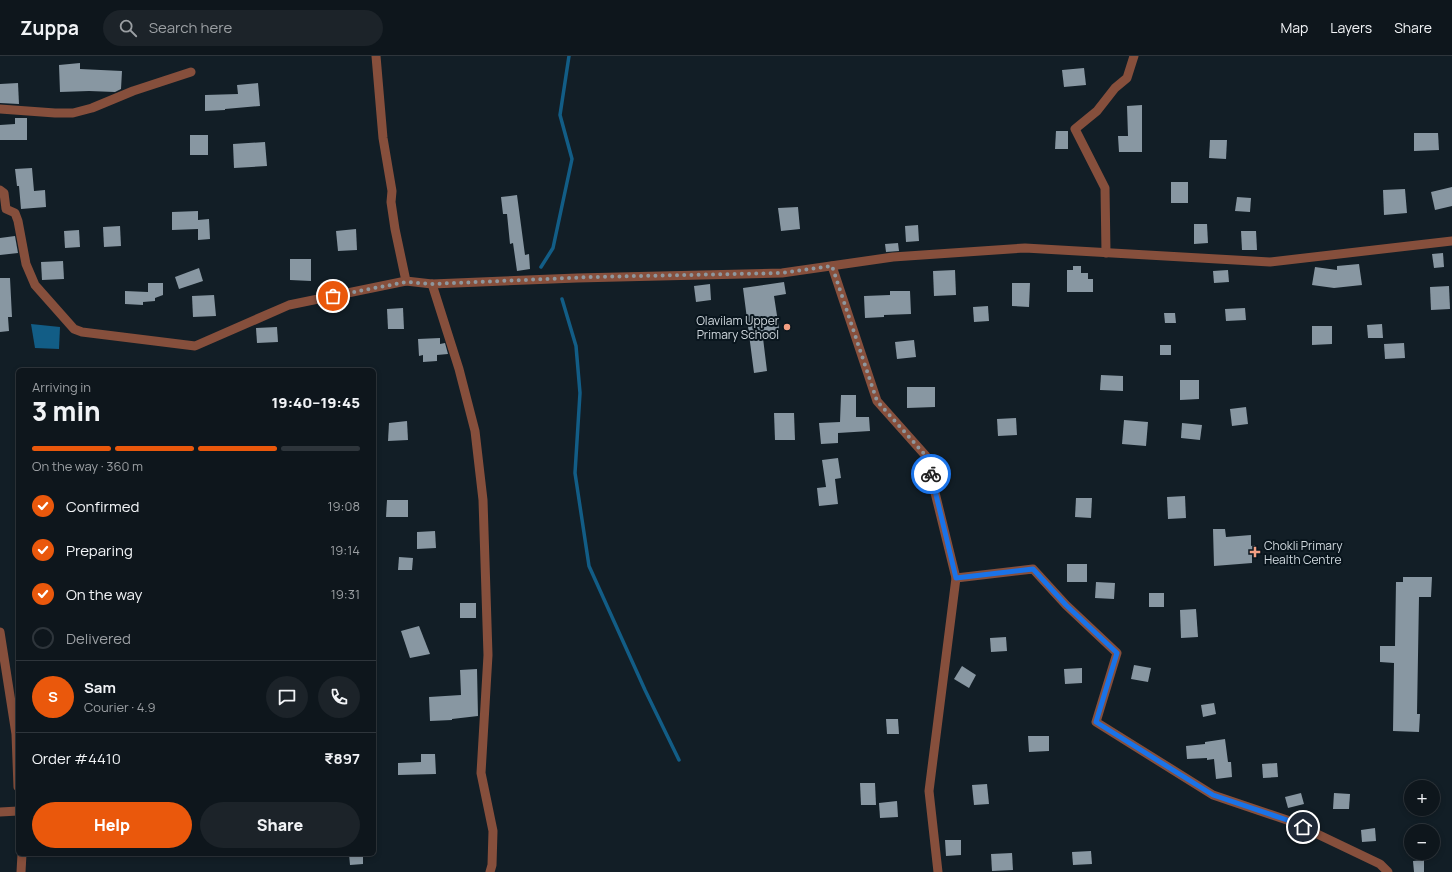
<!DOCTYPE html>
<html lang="en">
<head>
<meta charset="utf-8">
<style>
  :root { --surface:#0e161c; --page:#1c2329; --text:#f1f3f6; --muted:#9b9fa3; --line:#2e353b; --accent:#ea580c }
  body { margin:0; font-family:Manrope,sans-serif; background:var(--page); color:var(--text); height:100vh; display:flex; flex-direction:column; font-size:15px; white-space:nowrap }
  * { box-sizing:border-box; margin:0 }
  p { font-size:13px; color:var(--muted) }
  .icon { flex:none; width:22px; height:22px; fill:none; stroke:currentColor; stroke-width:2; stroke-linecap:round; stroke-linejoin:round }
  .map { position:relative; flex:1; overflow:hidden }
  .panel { position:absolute; left:16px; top:312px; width:360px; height:488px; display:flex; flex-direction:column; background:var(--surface); border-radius:6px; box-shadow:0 2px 6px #0003,0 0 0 1px var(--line) }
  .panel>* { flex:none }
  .buttons { position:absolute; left:1404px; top:724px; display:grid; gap:8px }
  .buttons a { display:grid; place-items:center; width:36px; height:36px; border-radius:50%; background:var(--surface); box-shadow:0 2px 6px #0003,0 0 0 1px var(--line); font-size:20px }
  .pin { position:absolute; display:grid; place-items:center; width:34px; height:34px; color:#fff; margin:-17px; border:2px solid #fff; border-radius:50%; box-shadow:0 1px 4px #0007 }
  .courier { position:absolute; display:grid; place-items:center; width:40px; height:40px; margin:-20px; border:3px solid #1a73e8; border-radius:50%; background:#fff; color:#222; box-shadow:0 1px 5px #0007 }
  .headline em { font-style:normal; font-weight:800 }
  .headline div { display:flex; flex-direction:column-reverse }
  .headline { display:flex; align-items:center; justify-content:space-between; height:68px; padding:0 16px }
  h1 { font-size:26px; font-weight:800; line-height:30px }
  .bar { display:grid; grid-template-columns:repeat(4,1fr); gap:6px 4px; align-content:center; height:48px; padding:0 16px }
  .bar i { height:5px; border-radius:3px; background:var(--line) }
  .bar .active { background:var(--accent) }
  .bar p { grid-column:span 4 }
  .line { display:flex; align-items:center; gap:10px; padding:0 16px; border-top:1px solid var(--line) }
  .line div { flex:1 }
  .round { display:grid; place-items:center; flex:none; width:42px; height:42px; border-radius:21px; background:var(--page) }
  ol { padding:0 16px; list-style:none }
  li { display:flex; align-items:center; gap:12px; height:44px }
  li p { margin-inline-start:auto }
  li .icon { padding:4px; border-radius:50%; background:var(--accent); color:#fff; stroke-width:4 }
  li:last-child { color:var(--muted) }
  li i { width:22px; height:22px; border:2px solid var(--line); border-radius:50% }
  .action { display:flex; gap:8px; margin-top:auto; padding:8px 16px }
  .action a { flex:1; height:46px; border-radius:24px; background:var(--accent); color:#fff; font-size:16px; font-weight:800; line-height:46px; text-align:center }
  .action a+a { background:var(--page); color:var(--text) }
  header { display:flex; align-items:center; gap:24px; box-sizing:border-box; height:56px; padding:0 20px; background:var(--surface); border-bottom:1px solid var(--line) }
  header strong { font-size:19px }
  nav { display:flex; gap:22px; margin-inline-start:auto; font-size:14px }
  .search { width:280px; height:36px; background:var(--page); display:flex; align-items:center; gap:10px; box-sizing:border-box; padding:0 14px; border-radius:22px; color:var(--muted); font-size:15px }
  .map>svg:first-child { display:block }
</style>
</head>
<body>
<header>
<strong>Zuppa</strong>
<div class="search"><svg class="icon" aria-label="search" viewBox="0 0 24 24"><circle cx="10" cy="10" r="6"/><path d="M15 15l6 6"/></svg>Search here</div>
<nav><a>Map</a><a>Layers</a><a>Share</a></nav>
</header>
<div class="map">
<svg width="1452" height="816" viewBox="0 0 1452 816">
  <rect width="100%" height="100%" fill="#121e26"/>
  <!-- water -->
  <path fill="#125d86" d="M31 268 60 271 59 293 35 292Z"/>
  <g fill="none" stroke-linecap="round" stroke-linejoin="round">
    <!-- stream -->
    <g stroke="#125d86" stroke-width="3.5">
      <path d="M541 211 553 192 572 103 560 59 569 0"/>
      <path d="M562 243 576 290 580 337 575 417 589 510 645 634 679 704"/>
    </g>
  </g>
  <!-- building -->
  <g fill="#8897a2">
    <path d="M80 7V13L122 15 121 33 115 36 89 35 60 36 59 9Z"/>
    <path d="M1084 12 1086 29 1064 31 1062 14Z"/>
    <path d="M18 27 19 48 0 47V28Z"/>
    <path d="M258 27 260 50 225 53V54L205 55V39L238 38 237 29Z"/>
    <path d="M1142 49V96H1119L1118 80H1128L1127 50Z"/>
    <path d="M15 62H27V84H0V69L15 68Z"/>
    <path d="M1056 75H1068V93H1055Z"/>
    <path d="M1414 77H1438L1439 94 1414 95Z"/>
    <rect x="190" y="79" width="18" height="20"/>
    <path d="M1210 84H1227L1226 103 1209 102Z"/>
    <path d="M265 86 267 110 234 112 233 88Z"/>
    <path d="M32 112 34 135 45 134 46 151 21 153 19 130H17L15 113Z"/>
    <rect x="1171" y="126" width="17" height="21"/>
    <path d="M1452 131V150L1435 154 1431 136Z"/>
    <path d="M1405 133 1407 157 1384 159 1383 134Z"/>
    <path d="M517 139 525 199 529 198 530 213 517 215 513 187 510 188 507 158H503L501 141Z"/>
    <path d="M1237 141 1251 142 1250 156 1235 155Z"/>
    <path d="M798 151 800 173 781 175 778 152Z"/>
    <path d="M198 155V164L209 163 210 183 198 184V173L172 174V156Z"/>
    <path d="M1194 168H1207L1208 187 1194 188Z"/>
    <path d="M918 169 919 185 906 186 905 170Z"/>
    <path d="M120 170 121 190 104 191 103 171Z"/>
    <path d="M356 173 357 194 338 195 336 175Z"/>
    <path d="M79 174 80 191 65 192 64 175Z"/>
    <path d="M1241 175H1256L1257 194H1242Z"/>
    <path d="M15 180 18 197 0 199V182Z"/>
    <path d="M898 187 899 195 886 196 885 188Z"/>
    <path d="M1443 197 1444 211 1434 212 1432 198Z"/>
    <path d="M290 203H311V225L290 224Z"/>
    <path d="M63 205 64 223 42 224 41 206Z"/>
    <path d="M1359 208 1362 229 1334 232 1312 229 1315 211 1337 214V210Z"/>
    <path d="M1073 210H1081V217H1088V223H1093V236H1067V214H1073Z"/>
    <path d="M199 212 203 225 179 233 175 221Z"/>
    <path d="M955 214 956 239 934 240 933 215Z"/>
    <path d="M1228 214 1229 226 1214 227 1213 215Z"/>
    <path d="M0 222H10L12 261H8L9 275 0 276Z"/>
    <path d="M784 226 786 238 774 240 780 279 763 282 767 315 754 317 743 232Z"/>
    <path d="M148 227H163V239L155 242V245L143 246V249L125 248V235L148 236Z"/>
    <path d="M1012 227H1030L1029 251 1012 250Z"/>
    <path d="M710 228 711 244 696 246 694 230Z"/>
    <path d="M1449 230 1450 253 1431 254 1430 231Z"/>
    <path d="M890 235H910L911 258 884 259V261L865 262 864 240 890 239Z"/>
    <path d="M214 239 216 260 193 261 192 240Z"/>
    <path d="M988 250 989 265 974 266 973 251Z"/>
    <path d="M403 252 404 273H388L387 253Z"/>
    <path d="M1245 252 1246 264 1226 265 1225 253Z"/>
    <path d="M1164 257H1175L1176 267H1165Z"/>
    <path d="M1382 268 1383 282H1368L1367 269Z"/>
    <path d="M1312 270H1332V288L1312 289Z"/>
    <path d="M277 271 278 286 257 287 256 272Z"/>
    <path d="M440 282V288L445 287 448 298 437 299V305L423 306V299L419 300 418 283Z"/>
    <path d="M914 284 916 301 897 303 895 286Z"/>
    <path d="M1404 287 1405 302 1385 303 1384 288Z"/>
    <rect x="1160" y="289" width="11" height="10"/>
    <path d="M1101 319 1123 320V335L1100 334Z"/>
    <path d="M1180 324H1199V343L1180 344Z"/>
    <path d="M907 331H935V351L907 352Z"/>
    <path d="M841 339H856V361H869L870 375 838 377V387L821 388 819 367 840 366Z"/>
    <path d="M1246 351 1248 368 1232 370 1230 353Z"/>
    <path d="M774 357H794L795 384H775Z"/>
    <path d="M1016 362 1017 379 998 380 997 363Z"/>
    <path d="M1124 364 1148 366 1146 390 1122 388Z"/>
    <path d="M407 365 408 384 388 385 389 367Z"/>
    <path d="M1182 367 1202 369 1200 384 1181 382Z"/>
    <path d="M838 402 841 422 835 423 838 448 819 450 817 432 826 431 822 404Z"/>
    <path d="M1185 440 1186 462 1168 463 1167 441Z"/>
    <path d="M1076 442H1092L1091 462 1075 461Z"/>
    <path d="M387 444H408V461H386Z"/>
    <path d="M1213 473H1225L1226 481 1251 479V490L1255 489V498L1252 499V507L1214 510Z"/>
    <path d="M435 475 436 492 417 493V476Z"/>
    <path d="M399 501 413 502 412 514H398Z"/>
    <rect x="1067" y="508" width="20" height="18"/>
    <path d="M1403 521H1432L1431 541H1419L1417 658H1420L1419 676 1393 675 1394 607 1380 606V590H1395L1396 526H1403Z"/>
    <path d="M1096 526 1115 527 1114 543 1095 542Z"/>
    <rect x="1149" y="537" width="15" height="14"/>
    <rect x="460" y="547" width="16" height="15"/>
    <path d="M1196 553 1198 581 1181 582 1180 554Z"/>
    <path d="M419 570 430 598 410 602 401 575Z"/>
    <path d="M1006 581 1007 595 991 596 990 582Z"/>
    <path d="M1134 609 1151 612 1148 626 1131 623Z"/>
    <path d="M962 610 976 619 969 632 954 623Z"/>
    <path d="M1082 612V627L1065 628 1064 613Z"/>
    <path d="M477 613 478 660 452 663V664L430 665 429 641 461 639 460 614Z"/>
    <path d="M1214 647 1216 658 1203 661 1201 649Z"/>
    <path d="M886 663H898L899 678H887Z"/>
    <path d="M1028 680H1049V695L1029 696Z"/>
    <path d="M1225 683 1228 706H1231L1232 721 1216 723 1214 703 1207 704V702L1187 703 1186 690 1205 688V686Z"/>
    <path d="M421 698H435L436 718 398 719V707L421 706Z"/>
    <path d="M1277 707 1278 721 1263 722 1262 708Z"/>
    <path d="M860 727H875L876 749H861Z"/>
    <path d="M987 728 989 748 974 749 972 729Z"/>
    <path d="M1301 737 1304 748 1288 752 1285 741Z"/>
    <path d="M1334 737 1350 738 1349 753H1333Z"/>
    <path d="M897 745 898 761 880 762 879 747Z"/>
    <path d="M1375 772 1376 785 1362 786 1361 774Z"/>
    <path d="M945 784H961V799L946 800Z"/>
    <path d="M1091 795 1092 808 1073 809 1072 796Z"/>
    <path d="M1012 797 1013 814 992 815 991 798Z"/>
    <path d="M349 798H363V808L350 809Z"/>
    <path d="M1424 804V816H1414L1413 805Z"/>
  </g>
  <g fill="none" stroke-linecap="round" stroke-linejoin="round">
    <!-- street -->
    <g stroke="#864f3c" stroke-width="9">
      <path d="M376 0 383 82 392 135 391 146 395 173 406 225 432 228 459 313 475 375 483 444 488 599 481 717 493 775 492 809 490 816"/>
      <path d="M0 53 55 57H73L92 52 133 35 191 16"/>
      <path d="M0 134 4 137 6 153 15 157 18 165 26 208 35 229 74 273 82 276 195 290 289 249 406 225"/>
      <path d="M1106 197 1105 132 1075 73 1097 55 1115 32 1127 22 1134 0"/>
      <path d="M832 210 877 345 926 400 956 522 929 735 938 816"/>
      <path d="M432 228 577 222 782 217 893 201 1025 192 1270 206 1452 185"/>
      <path d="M956 522 1033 513 1066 549 1117 597 1096 666 1213 739 1290 765 1380 808 1388 816"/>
      <path d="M0 576 16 678 18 731"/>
      <path d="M0 756 18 755"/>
      <path d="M21 816 22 798"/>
    </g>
  </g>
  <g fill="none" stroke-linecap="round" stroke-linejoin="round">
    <!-- done -->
    <path stroke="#8e979e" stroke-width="4" stroke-dasharray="0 7.2" d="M333 240 406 226 432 228 592 221 782 217 832 210 877 345 926 400 931 418"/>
    <!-- route -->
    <path stroke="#1a73e8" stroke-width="5" d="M931 418 956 522 1033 513 1066 549 1117 597 1096 666 1213 739 1290 765 1303 771"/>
  </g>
  <!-- markers -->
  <g fill="#f39f83" stroke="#09151d" stroke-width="1.5">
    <circle cx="787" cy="271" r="4"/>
    <path d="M1253 490h4v4h4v4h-4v4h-4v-4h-4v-4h4z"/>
  </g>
  <g text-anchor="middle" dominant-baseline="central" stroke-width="4" stroke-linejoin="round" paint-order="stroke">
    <!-- poi labels -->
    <g font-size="12" fill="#d0d8de" stroke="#09151d" text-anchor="end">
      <text x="779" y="264">Olavilam Upper<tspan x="779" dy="14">Primary School</tspan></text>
      <text x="1264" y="489" text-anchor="start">Chokli Primary<tspan x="1264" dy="14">Health Centre</tspan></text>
    </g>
  </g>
</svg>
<div class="buttons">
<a>+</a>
<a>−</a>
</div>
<div class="pin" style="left:333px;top:240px;background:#ea580c"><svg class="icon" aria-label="bag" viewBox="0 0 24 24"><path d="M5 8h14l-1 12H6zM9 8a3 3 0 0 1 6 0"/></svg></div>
<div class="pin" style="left:1303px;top:771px;background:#1f2937"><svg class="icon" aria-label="home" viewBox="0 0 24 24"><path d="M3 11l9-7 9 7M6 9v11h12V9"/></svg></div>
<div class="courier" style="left:931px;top:418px"><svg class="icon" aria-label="bike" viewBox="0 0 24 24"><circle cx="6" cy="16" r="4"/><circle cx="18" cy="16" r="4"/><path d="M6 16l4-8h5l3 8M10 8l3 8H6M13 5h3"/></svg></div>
<section class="panel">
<div class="headline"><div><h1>3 min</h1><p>Arriving in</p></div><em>19:40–19:45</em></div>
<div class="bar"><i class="active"></i><i class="active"></i><i class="active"></i><i></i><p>On the way · 360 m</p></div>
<ol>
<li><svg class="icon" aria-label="check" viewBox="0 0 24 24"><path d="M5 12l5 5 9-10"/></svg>Confirmed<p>19:08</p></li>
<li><svg class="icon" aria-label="check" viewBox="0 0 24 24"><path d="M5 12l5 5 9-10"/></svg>Preparing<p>19:14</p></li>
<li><svg class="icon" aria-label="check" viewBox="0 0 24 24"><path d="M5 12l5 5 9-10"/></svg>On the way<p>19:31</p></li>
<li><i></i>Delivered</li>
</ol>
<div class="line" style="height:72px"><b class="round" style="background:var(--accent);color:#fff">S</b><div><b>Sam</b><p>Courier · 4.9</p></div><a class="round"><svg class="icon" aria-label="chat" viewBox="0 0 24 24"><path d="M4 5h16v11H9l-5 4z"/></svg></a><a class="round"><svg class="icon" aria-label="phone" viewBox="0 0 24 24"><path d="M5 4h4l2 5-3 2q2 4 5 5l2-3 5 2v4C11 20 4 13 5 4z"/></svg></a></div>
<div class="line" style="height:52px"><div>Order #4410</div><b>₹897</b></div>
<div class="action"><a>Help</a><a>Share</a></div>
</section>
</div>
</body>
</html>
